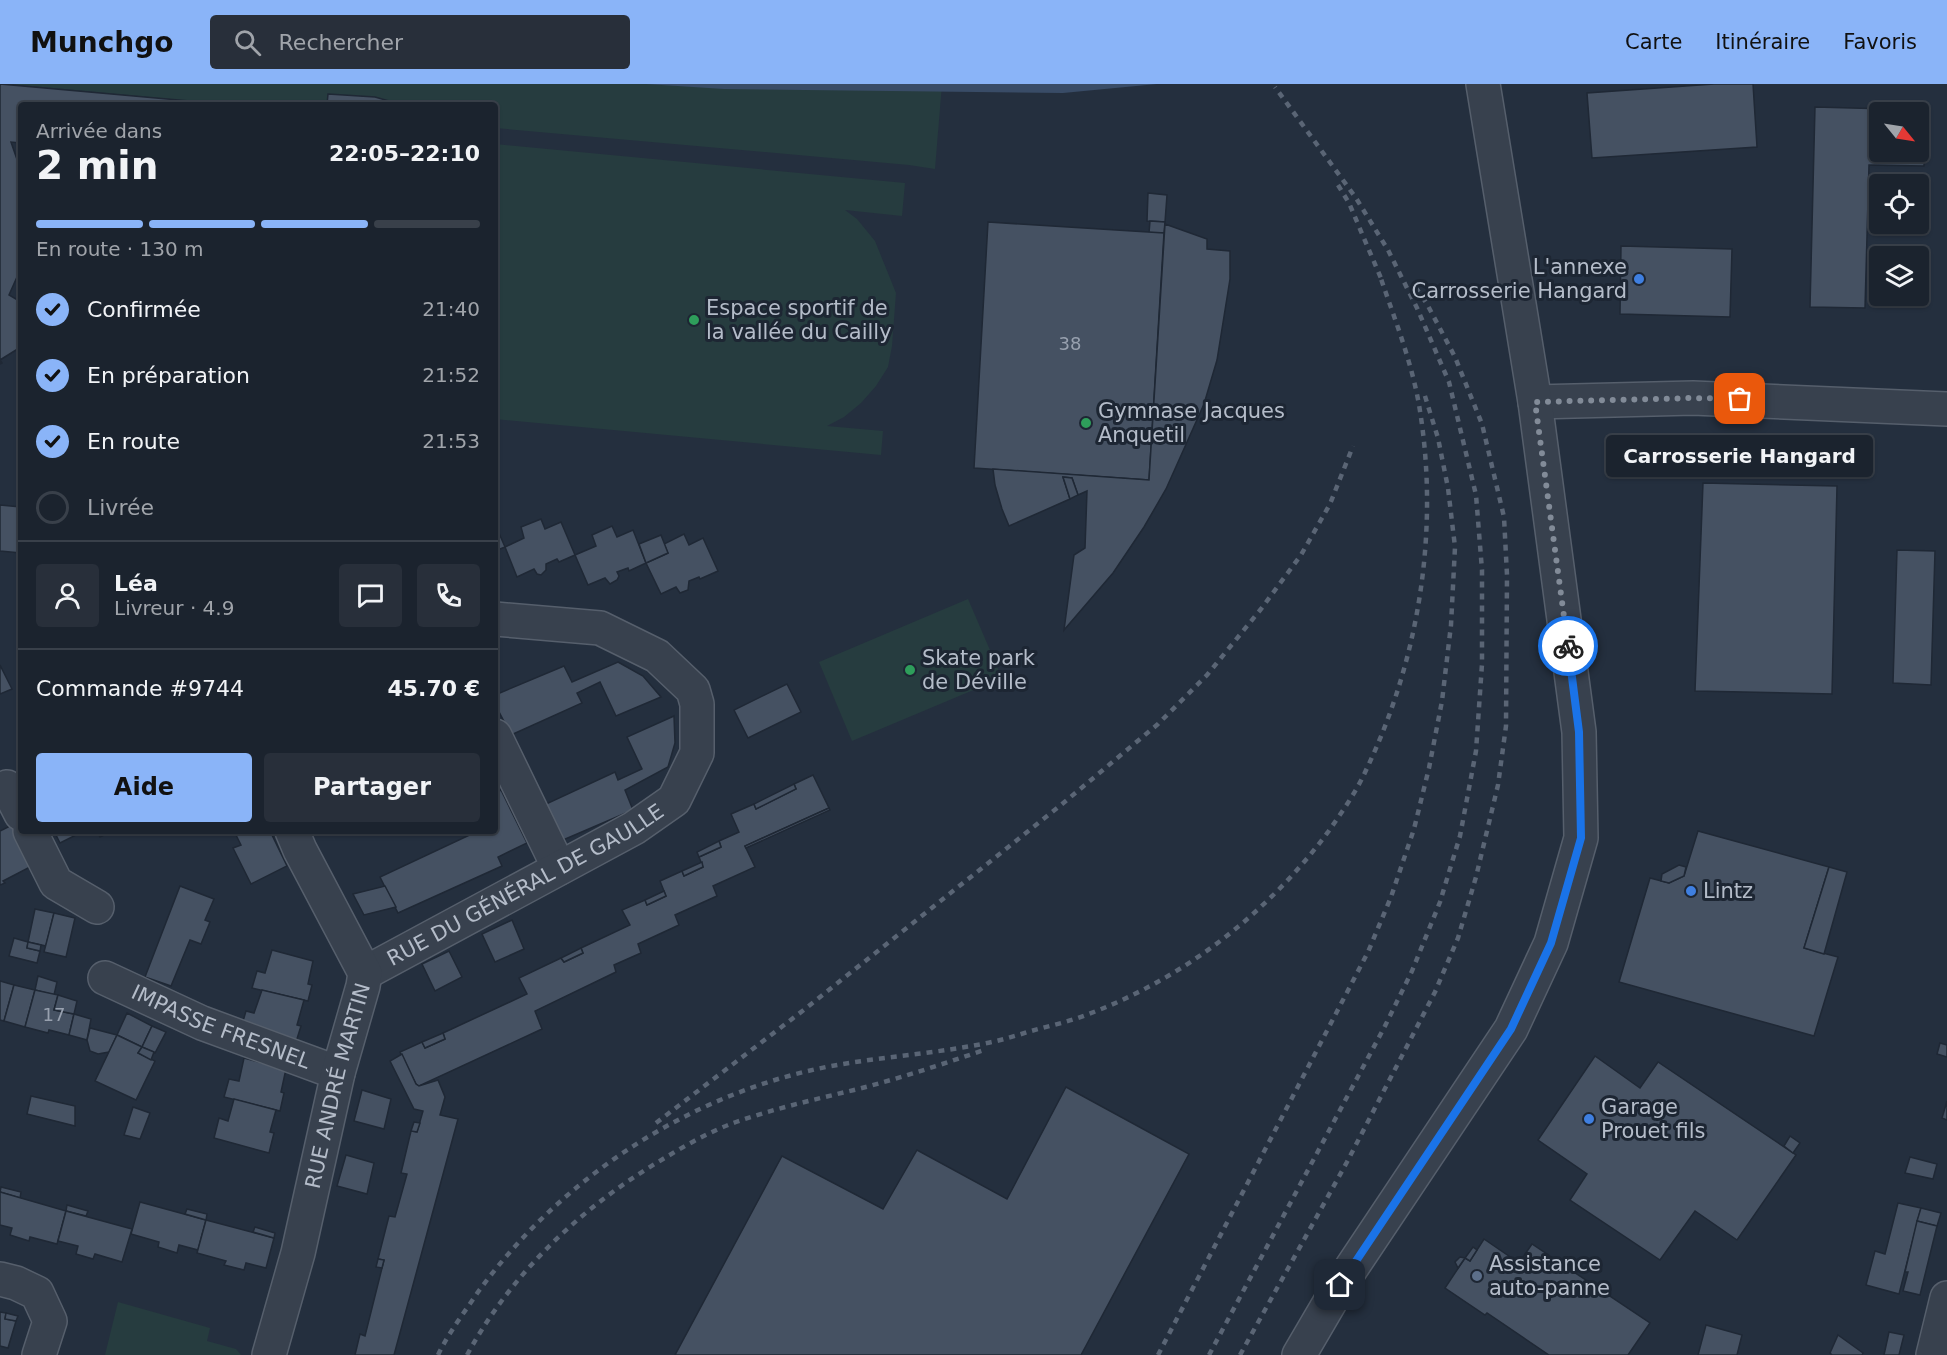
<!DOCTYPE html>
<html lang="fr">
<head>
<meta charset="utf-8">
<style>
  :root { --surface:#1b232e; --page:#282f3a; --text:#f1f3f6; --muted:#a0a4aa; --line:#39404a; --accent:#8ab4f8 }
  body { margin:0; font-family:"DejaVu Sans",sans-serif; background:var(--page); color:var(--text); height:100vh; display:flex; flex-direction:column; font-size:22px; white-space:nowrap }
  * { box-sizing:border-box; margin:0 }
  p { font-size:20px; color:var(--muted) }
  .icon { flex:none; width:33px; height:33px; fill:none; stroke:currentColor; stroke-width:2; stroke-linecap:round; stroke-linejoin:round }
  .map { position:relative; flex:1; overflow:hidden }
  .details { position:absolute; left:18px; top:18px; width:480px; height:732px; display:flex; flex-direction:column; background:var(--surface); border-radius:6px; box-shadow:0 2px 4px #0004,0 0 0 2px var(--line) }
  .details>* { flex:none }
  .needle { width:39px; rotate:120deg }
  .buttons { position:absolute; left:1869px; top:18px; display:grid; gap:12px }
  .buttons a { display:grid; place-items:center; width:60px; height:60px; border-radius:6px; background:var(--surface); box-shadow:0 2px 4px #0004,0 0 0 2px var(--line); font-size:30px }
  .pin { position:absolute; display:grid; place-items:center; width:51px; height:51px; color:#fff; margin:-26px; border-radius:12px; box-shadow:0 3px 9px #0006 }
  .courier { position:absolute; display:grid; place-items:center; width:60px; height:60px; margin:-30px; border:4px solid #1a73e8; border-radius:50%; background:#fff; color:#222; box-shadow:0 2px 8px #0007 }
  .bubble { position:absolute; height:42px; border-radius:6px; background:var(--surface); box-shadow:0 2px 4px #0004,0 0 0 2px var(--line); font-size:20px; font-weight:700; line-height:42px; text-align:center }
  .head em { font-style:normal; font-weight:700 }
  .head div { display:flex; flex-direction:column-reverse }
  .head { display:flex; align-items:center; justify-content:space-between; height:102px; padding:0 18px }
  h1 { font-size:39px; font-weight:700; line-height:45px }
  .bar { display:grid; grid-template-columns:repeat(4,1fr); gap:9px 6px; align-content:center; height:72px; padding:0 18px }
  .bar i { height:8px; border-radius:4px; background:var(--line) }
  .bar .selected { background:var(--accent) }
  .bar p { grid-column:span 4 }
  .line { display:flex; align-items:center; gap:15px; padding:0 18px; border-top:2px solid var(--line) }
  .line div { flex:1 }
  .round { display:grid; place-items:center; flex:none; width:63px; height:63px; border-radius:6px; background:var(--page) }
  ol { padding:0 18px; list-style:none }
  li { display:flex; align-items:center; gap:18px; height:66px }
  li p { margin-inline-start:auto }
  li .icon { padding:6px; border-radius:50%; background:var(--accent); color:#111; stroke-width:4 }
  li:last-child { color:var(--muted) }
  li i { width:33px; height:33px; border:3px solid var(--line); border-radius:50% }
  .button { display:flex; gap:12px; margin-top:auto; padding:12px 18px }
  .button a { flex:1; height:69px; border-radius:6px; background:var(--accent); color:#111; font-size:24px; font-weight:700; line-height:69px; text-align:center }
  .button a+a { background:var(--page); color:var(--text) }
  header { display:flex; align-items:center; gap:36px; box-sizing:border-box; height:84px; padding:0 30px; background:var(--accent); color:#111 }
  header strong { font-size:28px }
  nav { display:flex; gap:33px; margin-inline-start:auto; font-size:21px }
  .search { width:420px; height:54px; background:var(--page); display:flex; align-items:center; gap:15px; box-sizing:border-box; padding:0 21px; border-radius:6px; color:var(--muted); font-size:22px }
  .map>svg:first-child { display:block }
</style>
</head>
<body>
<header>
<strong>Munchgo</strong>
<div class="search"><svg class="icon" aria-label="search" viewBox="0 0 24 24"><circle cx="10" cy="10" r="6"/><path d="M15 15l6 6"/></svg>Rechercher</div>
<nav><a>Carte</a><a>Itinéraire</a><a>Favoris</a></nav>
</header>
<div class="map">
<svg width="1947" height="1271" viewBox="0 0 1947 1271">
  <rect width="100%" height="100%" fill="#242f3e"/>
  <!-- green -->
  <g fill="#263c3f">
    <path d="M10 0H942L935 85 909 81 495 44V21H403L375 13 328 10 327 21H234Z"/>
    <path d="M495 60 905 99 902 132 845 126 857 135 875 157 896 209 892 262 888 283 876 302 861 319 844 333 827 342 883 347 881 371 495 335Z"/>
    <path d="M968 515 1002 594 852 657 819 578Z"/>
    <path d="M118 1218 210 1244 207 1257 236 1265 241 1271H105Z"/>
  </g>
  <!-- water -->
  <path fill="#394c67" d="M646 0H1157L1063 9 724 5Z"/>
  <!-- building -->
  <g fill="#455162" stroke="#1f2835" stroke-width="1.5" fill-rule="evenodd">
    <path d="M0 0 234 21H21V59L11 58 21 87V184L9 211 21 218V270L16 266 0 276 2 279 0 280Z"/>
    <path d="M1714 0H1753L1757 63 1592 74 1587 9Z"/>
    <path d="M328 10 375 13 403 21H327Z"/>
    <path d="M1815 23 1925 26 1924 82 1869 81 1865 224 1810 223ZM1880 28H1918V68H1880Z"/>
    <path d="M1148 109 1167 111 1165 138 1147 137Z"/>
    <path d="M1150 137 1165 138 1164 149H1149Z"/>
    <path d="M988 138 1164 149 1149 396 974 384Z"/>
    <path d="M1165 140 1207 155V165L1230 167V195L1217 276 1204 320 1166 405 1144 443 1113 489 1064 546 1074 471 1085 464 1087 407 1078 411 1072 394 1063 393 1070 415 1009 442 1002 425 995 401 993 385 1149 396Z"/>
    <path d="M1621 162 1732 165 1730 233 1620 230Z"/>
    <path d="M1063 393 1072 394 1078 411 1070 415Z"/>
    <path d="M1703 399 1837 402 1832 610 1695 607Z"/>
    <path d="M0 421 21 423V469L0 467Z"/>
    <path d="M541 435 545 445 561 438 575 471 559 478 557 475 546 480V486L541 491 537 490 534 485 517 493 505 463 524 454 521 443Z"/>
    <path d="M495 440 505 463 495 467Z"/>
    <path d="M612 442 617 453 633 446 646 479 629 487 628 484 617 488 619 492 617 496 610 500 605 494 588 501 575 471 596 462 592 451Z"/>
    <path d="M684 450 689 461 703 454 718 487 700 495 699 493 689 497 688 506 680 509 676 503 661 510 646 479 668 469 664 460Z"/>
    <path d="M661 451 668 469 646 479 639 460Z"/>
    <path d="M1897 466 1935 467 1931 601 1893 599Z"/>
    <path d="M618 578 643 592 661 613 616 632 600 598 577 609 582 619 511 651 495 620V611L564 582 572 598Z"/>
    <path d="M0 581 12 605 0 610Z"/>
    <path d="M787 600 801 628 748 654 734 626Z"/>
    <path d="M674 632 675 659 668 683 625 706 633 726 563 756 546 720 615 688 618 696 642 685 627 653Z"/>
    <path d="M813 691 829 724 745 762 755 783 713 802 717 812 675 831 679 841 638 860 641 869 614 881 616 888 535 927 542 945 419 1002 416 1000 400 968 422 958 425 964 445 955 443 949 527 910 519 894 561 874 564 878 583 869 581 864 630 841 622 826 645 816 647 821 666 812 660 797 682 787 684 792 703 783 699 773 721 763 719 757 739 748 731 730 754 720 756 725 796 705 794 700Z"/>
    <path d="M794 700 796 705 756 725 754 720Z"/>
    <path d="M501 706 527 759 498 773 502 782 398 829 380 793 478 747H495V709Z"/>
    <path d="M829 724 830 726 746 764 745 762Z"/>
    <path d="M12 741 32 782 3 797 5 799 0 801V747Z"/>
    <path d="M54 747H84L60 759Z"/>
    <path d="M97 747H112L100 753Z"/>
    <path d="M234 747H270L287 782 251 800 233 764 241 761Z"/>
    <path d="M1698 747 1829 783 1804 864 1838 873 1814 952 1619 898 1650 794 1669 799 1684 792Z"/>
    <path d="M719 757 721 763 699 773 697 768Z"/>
    <path d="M702 778 703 783 684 792 682 787Z"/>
    <path d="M1679 781 1686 783 1684 792 1669 799 1661 797 1662 790Z"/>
    <path d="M1829 783 1847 788 1824 870 1804 864Z"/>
    <path d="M180 802 214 815 205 836 210 838 201 860 190 856 171 902 145 893Z"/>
    <path d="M385 802 396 823 364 831 353 810Z"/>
    <path d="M664 807 666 812 647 821 645 816Z"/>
    <path d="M35 825 54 829 46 862 28 858Z"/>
    <path d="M54 829 75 834 66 873 44 868Z"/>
    <path d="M512 836 524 865 495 878 482 850Z"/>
    <path d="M14 854 28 858 27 864 40 867 37 879 9 872Z"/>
    <path d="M28 858 41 861 40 867 27 864Z"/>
    <path d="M581 864 583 869 564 878 561 874Z"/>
    <path d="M272 866 313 877 308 900 312 901 308 917 252 904 257 887 265 889Z"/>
    <path d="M449 867 462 893 435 907 422 880Z"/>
    <path d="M38 892 57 898 54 911 35 906Z"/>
    <path d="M0 897 14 901 4 937 0 936Z"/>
    <path d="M14 901 35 906 25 943 4 937Z"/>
    <path d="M35 906 58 911 54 926 74 930 69 951 49 946 48 949 25 943Z"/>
    <path d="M262 906 304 916 297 941 301 942 296 958 241 944 246 927 254 929Z"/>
    <path d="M58 911 77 917 74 930 54 926Z"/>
    <path d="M127 929 152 942 142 963 117 951Z"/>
    <path d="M74 930 91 935 87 956 69 951Z"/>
    <path d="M152 942 166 948 155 969 142 963Z"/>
    <path d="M90 944 117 951 109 968 98 970 90 967 87 956Z"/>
    <path d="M443 949 445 955 425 964 422 958Z"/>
    <path d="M117 951 142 963 138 969 155 977 136 1016 95 997Z"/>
    <path d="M1940 959 1947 961V973L1937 970Z"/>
    <path d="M142 963 154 968 151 976 138 969Z"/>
    <path d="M402 970 416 1000 419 1002 438 996 445 1013 440 1031 458 1035 394 1271H355L360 1250 365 1252 384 1176 378 1175 389 1132 395 1133 407 1090 401 1089 411 1047 417 1048 423 1027 414 1025 390 977Z"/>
    <path d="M1595 972 1640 1004 1658 978 1796 1071 1737 1156 1695 1127 1660 1176 1570 1116 1587 1090 1538 1056Z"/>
    <path d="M244 974 286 985 281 1008 284 1009 280 1027 224 1013 229 995 239 997Z"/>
    <path d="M1066 1003 1189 1070 1081 1271H675L782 1072 883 1125 917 1066 1007 1115Z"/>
    <path d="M362 1006 391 1015 384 1045 354 1037Z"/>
    <path d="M31 1012 75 1022V1042L27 1030Z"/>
    <path d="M234 1015 276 1026 270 1048 274 1049 269 1069 214 1054 219 1034 228 1037Z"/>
    <path d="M1947 1017V1036L1942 1034Z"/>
    <path d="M133 1023 150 1029 140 1055 124 1051Z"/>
    <path d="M414 1038 420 1039 417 1048 411 1047Z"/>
    <path d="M1790 1052 1800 1059 1793 1069 1784 1062Z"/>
    <path d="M346 1071 374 1079 367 1110 337 1102Z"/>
    <path d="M1910 1073 1937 1080 1933 1095 1905 1089Z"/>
    <path d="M1 1103 21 1108 20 1114 0 1108Z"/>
    <path d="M0 1108 66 1127 57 1160 30 1153 29 1157 10 1151 12 1144 0 1141Z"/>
    <path d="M140 1118 206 1136 198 1166 179 1161 177 1169 158 1163 159 1158 131 1150Z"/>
    <path d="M1898 1119 1921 1124 1899 1210 1866 1201 1875 1167 1885 1170Z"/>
    <path d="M67 1121 88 1127 86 1132 66 1127Z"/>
    <path d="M1921 1124 1941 1129 1937 1142 1917 1137Z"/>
    <path d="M187 1125 207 1130 206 1136 185 1130Z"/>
    <path d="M66 1127 132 1145 122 1178 95 1170 93 1175 76 1170 78 1162 58 1157Z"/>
    <path d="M206 1136 274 1154 266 1184 246 1179 244 1186 224 1181 226 1177 197 1169Z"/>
    <path d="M1917 1137 1937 1142 1920 1211 1903 1207 1908 1188H1905Z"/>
    <path d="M255 1143 275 1149 274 1154 253 1148Z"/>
    <path d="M1484 1155 1519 1179 1532 1160 1650 1239 1628 1271H1549L1487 1229 1485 1231 1445 1204 1465 1174 1470 1177Z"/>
    <path d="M1473 1163 1477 1166 1470 1177 1465 1174Z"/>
    <path d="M1460 1173 1465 1174 1458 1184 1455 1178Z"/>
    <path d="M378 1175 384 1176 382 1184 376 1183Z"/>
    <path d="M0 1228 6 1229 5 1235 16 1237 8 1264 0 1262Z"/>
    <path d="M6 1229 18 1232 16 1237 5 1235Z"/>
    <path d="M1706 1241 1742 1251 1737 1271H1698Z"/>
    <path d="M1889 1248 1904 1251 1899 1271H1884Z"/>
    <path d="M1838 1251 1863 1269 1862 1271H1832L1830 1269Z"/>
  </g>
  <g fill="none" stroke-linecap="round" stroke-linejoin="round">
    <!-- street casing -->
    <g stroke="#565f6c" stroke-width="36">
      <g id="street">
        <path d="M1535 318 1693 314 1947 325"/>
        <path d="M495 652 559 784"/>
        <path d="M7 703 21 730"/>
        <path d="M30 747 56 799 97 823"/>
        <path id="s1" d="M365 889 634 744 674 716 697 669V620L693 606 657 572 600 544 495 535"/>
        <path id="s2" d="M105 894 202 939 338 989"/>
        <path d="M0 1195 16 1199 37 1209 50 1237 39 1271"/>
        <path id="s3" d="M269 1271 298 1169 338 989 363 902 365 889 300 766 292 747"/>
        <path d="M1299 1271 1340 1201 1511 945 1551 859 1581 754 1579 648 1535 318 1483 0"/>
        <path d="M1933 1271 1947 1214"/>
      </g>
    </g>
    <!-- street -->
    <use href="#street" stroke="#38414e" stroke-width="33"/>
    <!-- rail -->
    <g stroke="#5a6575" stroke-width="4.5" stroke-dasharray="6 6" stroke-linecap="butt">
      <path d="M1338 101 1349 119 1383 199"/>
      <path d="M656 1039 805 925 1061 721 1158 640 1207 591 1261 525 1301 471 1330 420 1353 362"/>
      <path d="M438 1271C449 1248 464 1229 478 1208 561 1094 688 1011 826 983 878 973 931 970 982 960 999 957 1015 952 1031 947 1049 942 1068 938 1086 931 1183 895 1267 830 1328 748 1342 728 1357 707 1367 684 1419 575 1439 447 1420 327 1413 281 1395 236 1380 192"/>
      <path d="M467 1271C512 1188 583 1122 663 1075 686 1061 711 1047 736 1038 776 1024 817 1015 858 1005 901 994 943 980 984 966"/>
      <path d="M1158 1271 1368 868 1391 813 1414 745 1429 684 1442 617 1451 541 1455 463 1448 404 1438 354 1424 309"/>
      <path d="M1209 1271 1385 942 1412 887 1440 818 1460 752 1476 667 1482 580V486L1476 411 1449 298 1417 224 1388 166 1356 114 1275 3"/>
      <path d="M1240 1271 1347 1078 1435 908 1458 854 1476 793 1498 701 1506 642 1507 491 1504 433 1482 340 1455 273 1427 220 1412 198"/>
    </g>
  </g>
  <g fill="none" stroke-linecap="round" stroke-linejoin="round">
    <!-- done -->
    <path stroke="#828b98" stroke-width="6" stroke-dasharray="0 10.8" d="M1568 562 1535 318 1693 314 1740 315"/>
    <!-- route -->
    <path stroke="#1a73e8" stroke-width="8" d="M1340 1201 1511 945 1551 859 1581 754 1579 648 1568 562"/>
  </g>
  <!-- markers -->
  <g fill="#3f7fe0" stroke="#1d2633" stroke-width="2">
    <circle cx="1639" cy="195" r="6"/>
    <circle cx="1691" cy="807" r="6"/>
    <circle cx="1589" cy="1035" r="6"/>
  </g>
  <g fill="#2e9e5b" stroke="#1d2633" stroke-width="2">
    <circle cx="694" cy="236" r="6"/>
    <circle cx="1086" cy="339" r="6"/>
    <circle cx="910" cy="586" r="6"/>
  </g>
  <circle fill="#5c6f8a" stroke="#1d2633" stroke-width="2" cx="1477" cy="1192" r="6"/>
  <g text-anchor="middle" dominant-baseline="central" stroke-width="6" stroke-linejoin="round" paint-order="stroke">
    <!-- number labels -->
    <g font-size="18" fill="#98a1af">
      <text x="1070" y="259">38</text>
      <text x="54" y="930">17</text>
    </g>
    <!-- poi labels -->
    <g font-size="21" fill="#b4bcc9" stroke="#1d2633" text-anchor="start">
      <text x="1627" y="183" text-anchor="end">L'annexe<tspan x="1627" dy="24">Carrosserie Hangard</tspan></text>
      <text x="706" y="224">Espace sportif de<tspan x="706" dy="24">la vallée du Cailly</tspan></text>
      <text x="1098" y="327">Gymnase Jacques<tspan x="1098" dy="24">Anquetil</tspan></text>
      <text x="922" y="574">Skate park<tspan x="922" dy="24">de Déville</tspan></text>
      <text x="1703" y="807">Lintz</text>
      <text x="1601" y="1023">Garage<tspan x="1601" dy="24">Prouet fils</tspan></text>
      <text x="1489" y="1180">Assistance<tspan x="1489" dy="24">auto-panne</tspan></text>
    </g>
    <!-- street labels -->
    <g font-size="21" fill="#b4bcc9" stroke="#1d2633">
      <text stroke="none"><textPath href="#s1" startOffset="183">RUE DU GÉNÉRAL DE GAULLE</textPath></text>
      <text stroke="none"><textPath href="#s2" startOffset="126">IMPASSE FRESNEL</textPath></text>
      <text stroke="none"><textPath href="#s3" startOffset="278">RUE ANDRÉ MARTIN</textPath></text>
    </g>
  </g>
</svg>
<div class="buttons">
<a><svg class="needle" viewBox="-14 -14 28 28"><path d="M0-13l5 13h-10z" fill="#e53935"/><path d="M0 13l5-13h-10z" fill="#a0a4aa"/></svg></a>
<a><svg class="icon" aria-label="locate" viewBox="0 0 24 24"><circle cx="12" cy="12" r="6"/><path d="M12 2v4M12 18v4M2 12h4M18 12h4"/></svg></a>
<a><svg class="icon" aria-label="layers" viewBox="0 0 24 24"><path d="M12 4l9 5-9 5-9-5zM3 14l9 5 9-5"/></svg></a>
</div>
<div class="pin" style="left:1740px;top:315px;background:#ea580c"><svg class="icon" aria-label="bag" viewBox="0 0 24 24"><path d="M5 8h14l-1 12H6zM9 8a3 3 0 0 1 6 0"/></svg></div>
<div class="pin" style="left:1340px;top:1201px;background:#1f2937"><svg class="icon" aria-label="home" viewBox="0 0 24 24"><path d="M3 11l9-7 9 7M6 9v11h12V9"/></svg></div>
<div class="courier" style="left:1568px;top:562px"><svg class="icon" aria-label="bike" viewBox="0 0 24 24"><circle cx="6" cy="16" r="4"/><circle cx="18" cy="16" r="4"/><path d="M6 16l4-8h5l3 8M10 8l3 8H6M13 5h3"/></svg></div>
<div class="bubble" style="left:1606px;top:351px;width:267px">Carrosserie Hangard</div>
<section class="details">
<div class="head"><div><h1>2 min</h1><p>Arrivée dans</p></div><em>22:05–22:10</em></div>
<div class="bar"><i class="selected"></i><i class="selected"></i><i class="selected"></i><i></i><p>En route · 130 m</p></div>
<ol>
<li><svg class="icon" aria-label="check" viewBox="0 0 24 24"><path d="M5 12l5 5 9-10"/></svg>Confirmée<p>21:40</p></li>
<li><svg class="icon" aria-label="check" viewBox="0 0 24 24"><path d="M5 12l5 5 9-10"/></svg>En préparation<p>21:52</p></li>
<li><svg class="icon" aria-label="check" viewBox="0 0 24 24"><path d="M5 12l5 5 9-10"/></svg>En route<p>21:53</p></li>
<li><i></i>Livrée</li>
</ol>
<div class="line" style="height:108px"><a class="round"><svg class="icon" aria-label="person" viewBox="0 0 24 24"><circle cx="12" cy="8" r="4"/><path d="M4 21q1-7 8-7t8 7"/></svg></a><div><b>Léa</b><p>Livreur · 4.9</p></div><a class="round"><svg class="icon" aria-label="chat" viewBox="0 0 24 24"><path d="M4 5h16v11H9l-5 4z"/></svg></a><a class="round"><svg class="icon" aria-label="phone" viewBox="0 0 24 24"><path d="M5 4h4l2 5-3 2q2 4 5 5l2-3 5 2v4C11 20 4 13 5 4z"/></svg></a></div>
<div class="line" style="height:78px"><div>Commande #9744</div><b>45.70 €</b></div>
<div class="button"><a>Aide</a><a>Partager</a></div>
</section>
</div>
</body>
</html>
